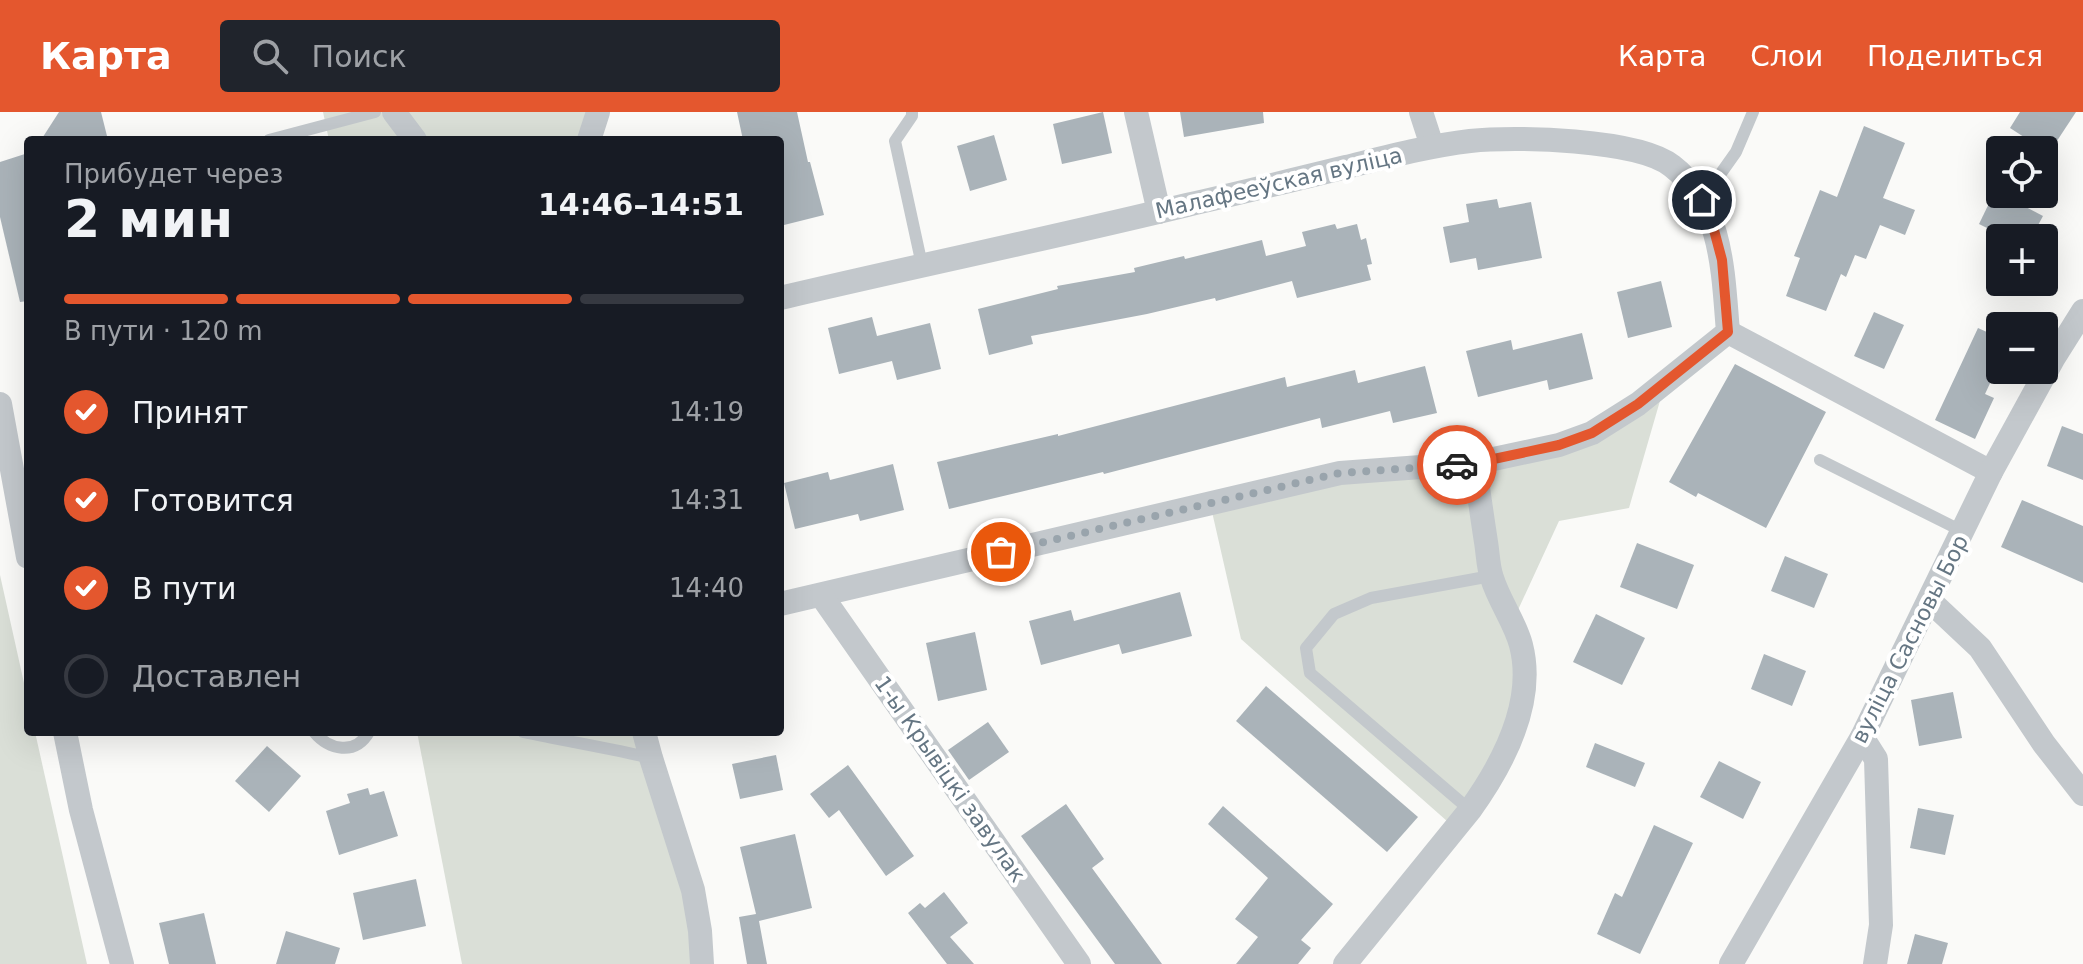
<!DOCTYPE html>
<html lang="ru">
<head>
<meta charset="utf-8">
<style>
  :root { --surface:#171b24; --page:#20242c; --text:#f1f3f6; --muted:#9ea1a6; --line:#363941; --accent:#e4572e }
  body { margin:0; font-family:"DejaVu Sans",sans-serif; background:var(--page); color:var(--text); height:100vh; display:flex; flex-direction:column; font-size:30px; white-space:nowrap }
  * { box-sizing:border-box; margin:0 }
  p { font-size:26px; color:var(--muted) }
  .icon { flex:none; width:44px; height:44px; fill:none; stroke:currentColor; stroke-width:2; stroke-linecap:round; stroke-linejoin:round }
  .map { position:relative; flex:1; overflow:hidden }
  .sheet { position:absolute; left:24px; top:24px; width:760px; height:600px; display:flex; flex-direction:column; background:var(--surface); border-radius:8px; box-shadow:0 8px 32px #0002 }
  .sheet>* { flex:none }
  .tools { position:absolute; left:1986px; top:24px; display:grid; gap:16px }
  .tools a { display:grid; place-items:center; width:72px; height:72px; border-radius:8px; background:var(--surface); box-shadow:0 8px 32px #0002; font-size:40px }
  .pin { position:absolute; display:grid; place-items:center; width:68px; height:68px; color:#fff; margin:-34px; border:4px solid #fff; border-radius:50%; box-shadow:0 2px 8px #0007 }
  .courier { position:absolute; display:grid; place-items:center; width:80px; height:80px; margin:-40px; border:6px solid #e4572e; border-radius:50%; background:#fff; color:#222; box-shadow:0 2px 10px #0007 }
  .overview em { font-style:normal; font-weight:800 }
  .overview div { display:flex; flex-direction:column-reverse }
  .overview { display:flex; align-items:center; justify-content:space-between; height:136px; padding:0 40px }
  h1 { font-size:52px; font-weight:800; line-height:60px }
  .bar { display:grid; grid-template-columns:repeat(4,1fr); gap:12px 8px; align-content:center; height:96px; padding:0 40px }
  .bar i { height:10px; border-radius:6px; background:var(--line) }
  .bar .on { background:var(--accent) }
  .bar p { grid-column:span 4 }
  ol { padding:0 40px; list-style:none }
  li { display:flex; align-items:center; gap:24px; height:88px }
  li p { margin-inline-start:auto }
  li .icon { padding:8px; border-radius:50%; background:var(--accent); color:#fff; stroke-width:4 }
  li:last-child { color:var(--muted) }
  li i { width:44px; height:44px; border:4px solid var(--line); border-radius:50% }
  header { display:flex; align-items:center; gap:48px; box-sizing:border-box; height:112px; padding:0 40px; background:var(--accent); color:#fff }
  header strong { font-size:38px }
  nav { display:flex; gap:44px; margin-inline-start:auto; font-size:28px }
  .search { width:560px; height:72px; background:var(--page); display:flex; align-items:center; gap:20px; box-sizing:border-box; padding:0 28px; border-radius:8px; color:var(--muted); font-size:30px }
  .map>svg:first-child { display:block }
</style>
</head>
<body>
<header>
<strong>Карта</strong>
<div class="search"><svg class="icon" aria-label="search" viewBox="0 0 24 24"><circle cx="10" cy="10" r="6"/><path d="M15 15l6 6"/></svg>Поиск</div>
<nav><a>Карта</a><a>Слои</a><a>Поделиться</a></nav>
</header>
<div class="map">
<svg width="2083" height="852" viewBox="0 0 2083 852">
  <rect width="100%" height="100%" fill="#fafaf8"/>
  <!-- green -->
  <g fill="#dadfd7">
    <path d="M323 0H598L589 28H329Z"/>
    <path d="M1666 268 1629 396 1559 409 1512 511 1524 581 1456 717 1241 527 1210 391 1559 333Z"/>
    <path d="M0 463 28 589V620H35L87 852H0Z"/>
    <path d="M417 620H644L702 852H462Z"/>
  </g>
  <!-- building -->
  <g fill="#aab3b9">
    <path d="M59 0H101L108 28H41Z"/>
    <path d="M737 0H797L808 50H810L824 103 780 114V28H743Z"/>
    <path d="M1103 0 1112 41 1062 52 1053 12Z"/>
    <path d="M1180 0H1263L1264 11 1184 25Z"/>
    <path d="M2020 0H2076L2049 41 2010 16Z"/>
    <path d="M1864 14 1905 31 1883 86 1915 98 1905 123 1880 113 1866 147 1855 143 1846 165 1841 162 1826 199 1786 184 1800 146 1794 144 1820 78 1837 85Z"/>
    <path d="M994 23 1007 68 970 79 957 34Z"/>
    <path d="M28 41V189L20 190 0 105V50Z"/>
    <path d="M1995 79 2043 104 2031 126H2007L1979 112Z"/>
    <path d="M1497 87 1499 96 1531 90 1542 146 1478 158 1476 146 1450 151 1443 115 1469 110 1466 92Z"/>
    <path d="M1335 112 1337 117 1357 112 1361 128 1366 126 1372 152 1367 153 1371 168 1297 186 1292 169 1216 189 1215 186 1147 202 1031 224 1033 232 989 243 978 197 1058 177 1057 174 1135 160 1134 156 1184 144 1185 147 1262 128 1266 144 1306 134 1302 120Z"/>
    <path d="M1661 169 1672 215 1628 226 1617 180Z"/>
    <path d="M1874 200 1904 213 1884 257 1854 244Z"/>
    <path d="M872 205 877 224 930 211 941 257 897 268 892 249 839 262 828 216Z"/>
    <path d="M1978 216 2000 226V250L1985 282 1994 286 1975 327 1935 308Z"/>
    <path d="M1582 221 1593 267 1549 278 1547 268 1478 285 1466 239 1511 228 1513 238Z"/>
    <path d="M1735 252 1826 300 1766 416 1698 381 1696 385 1669 370Z"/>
    <path d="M1425 254 1437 301 1393 311 1390 299 1322 316 1320 306 1104 362 1103 360 949 397 937 350 1058 322V324L1285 265 1287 275 1355 258 1358 271Z"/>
    <path d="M2062 314 2083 322V368L2047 354Z"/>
    <path d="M893 352 904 398 860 409 858 402 795 417 784 371 828 360 830 368Z"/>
    <path d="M2022 388 2083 414V471L2001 435Z"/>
    <path d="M1637 431 1694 453 1677 497 1620 475Z"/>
    <path d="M1785 444 1828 462 1814 496 1771 479Z"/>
    <path d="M1180 480 1192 524 1122 542 1119 532 1041 553 1029 509 1071 498 1074 509Z"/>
    <path d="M1596 502 1645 526 1622 573 1573 550Z"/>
    <path d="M975 520 987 578 938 589 926 531Z"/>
    <path d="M1764 542 1806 559 1792 594 1751 577Z"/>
    <path d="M1266 574 1418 705 1387 740 1236 609Z"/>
    <path d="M1953 580 1962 626 1919 634 1911 588Z"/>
    <path d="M988 610 1009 640 969 668 948 638Z"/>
    <path d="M1595 631 1645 651 1635 675 1586 655Z"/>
    <path d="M267 634 301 664 269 700 235 669Z"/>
    <path d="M776 643 783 678 740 687 732 652Z"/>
    <path d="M1719 649 1761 670 1743 707 1700 685Z"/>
    <path d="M848 653 914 744 886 764 839 698 829 706 810 682Z"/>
    <path d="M368 676 370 683 384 679 398 724 339 743 326 699 350 691 347 682Z"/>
    <path d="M1066 692 1104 747 1092 756 1162 852H1115L1021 724Z"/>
    <path d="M1223 694 1333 792 1301 828 1311 836 1298 852H1236L1258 825 1235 807 1268 766 1208 712Z"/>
    <path d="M1918 696 1954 703 1945 743 1910 736Z"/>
    <path d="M1654 713 1693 731 1640 842 1597 822 1615 781 1622 785Z"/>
    <path d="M795 722 812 796 759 809 767 852H747L739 805 756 802 740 735Z"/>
    <path d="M416 767 426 814 363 828 353 781Z"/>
    <path d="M944 780 968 811 950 825 974 852H947L908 801 920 791 925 796Z"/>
    <path d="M204 801 216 852H169L159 811Z"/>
    <path d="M286 819 340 836 335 852H276Z"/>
    <path d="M1915 822 1948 831 1942 852H1907Z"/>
  </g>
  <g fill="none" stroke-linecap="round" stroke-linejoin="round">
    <!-- service -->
    <g stroke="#c3c8cc" stroke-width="12">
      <path d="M912 0V4L895 29 922 153"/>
      <path d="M269 28 375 0"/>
      <path d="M1702 88 1736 40 1753 0"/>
      <path d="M1820 348 1964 420"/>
      <path d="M314 620C329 638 355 644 369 620"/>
      <path d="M523 620C565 629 608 636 651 646"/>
      <path d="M1470 698 1310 561 1306 536 1334 502 1371 486 1491 464"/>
    </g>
    <!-- minor -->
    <g stroke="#c3c8cc" stroke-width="24">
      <path d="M394 0 415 28"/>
      <path d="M1136 0 1159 100"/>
      <path d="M1421 0 1432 34"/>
      <path d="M589 28 598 0"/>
      <path d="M780 186C915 154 1052 126 1187 93 1240 81 1293 68 1346 55 1387 45 1428 34 1470 29 1514 24 1638 27 1672 54 1723 93 1723 162 1728 220L1638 292 1592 321 1559 333 1475 351 1340 361 780 492"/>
      <path d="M1728 220 1991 360"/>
      <path d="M0 292 28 445"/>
      <path d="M821 483 1079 852"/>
      <path d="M1930 489 1980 536 2044 632 2083 682"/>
      <path d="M65 620 81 698 122 852"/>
      <path d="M644 620 651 646 693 778 700 819 702 852"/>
      <path d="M1862 625 1876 647 1881 813 1875 852"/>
      <path d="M1345 852 1470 698C1503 652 1536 591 1521 533 1515 510 1499 489 1492 466 1488 455 1488 442 1486 430 1482 404 1478 378 1475 351"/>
      <path d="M1731 852 1862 625 1991 360 2053 247 2083 199"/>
    </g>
  </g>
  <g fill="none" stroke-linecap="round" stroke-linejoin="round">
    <!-- done -->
    <path stroke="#99a4ac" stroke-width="8" stroke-dasharray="0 14.4" d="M1001 440 1340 361 1457 353"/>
    <!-- route -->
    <path stroke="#e4572e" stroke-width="10" d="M1457 353 1475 351 1559 333 1592 321 1638 292 1728 220 1722 148 1714 118 1702 88"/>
  </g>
  <g text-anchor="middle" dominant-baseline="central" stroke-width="8" stroke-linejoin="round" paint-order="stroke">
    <!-- street labels -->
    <g font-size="22" fill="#657683" stroke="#fff">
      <text transform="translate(1279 71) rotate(-13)">Малафееўская вуліца</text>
      <text transform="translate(1910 527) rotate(-63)">вуліца Сасновы Бор</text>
      <text transform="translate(950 667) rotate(55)">1-ы Крывіцкі завулак</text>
    </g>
  </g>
</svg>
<div class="tools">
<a><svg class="icon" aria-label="locate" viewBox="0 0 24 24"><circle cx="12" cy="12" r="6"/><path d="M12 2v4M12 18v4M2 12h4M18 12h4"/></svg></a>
<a>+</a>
<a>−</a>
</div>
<div class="pin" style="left:1001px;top:440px;background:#ea580c"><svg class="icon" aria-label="bag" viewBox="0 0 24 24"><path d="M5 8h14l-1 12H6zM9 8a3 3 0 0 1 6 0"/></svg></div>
<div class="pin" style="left:1702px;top:88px;background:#1f2937"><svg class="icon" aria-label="home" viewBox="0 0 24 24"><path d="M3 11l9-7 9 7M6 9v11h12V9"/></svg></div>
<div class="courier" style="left:1457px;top:353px"><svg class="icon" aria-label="car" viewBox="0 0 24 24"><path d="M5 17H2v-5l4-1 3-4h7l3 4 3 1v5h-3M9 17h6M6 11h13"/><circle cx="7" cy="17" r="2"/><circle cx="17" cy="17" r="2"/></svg></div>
<section class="sheet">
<div class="overview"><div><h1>2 мин</h1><p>Прибудет через</p></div><em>14:46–14:51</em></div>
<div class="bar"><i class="on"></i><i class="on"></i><i class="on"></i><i></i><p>В пути · 120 m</p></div>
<ol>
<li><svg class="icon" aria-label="check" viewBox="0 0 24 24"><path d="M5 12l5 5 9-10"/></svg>Принят<p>14:19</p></li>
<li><svg class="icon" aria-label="check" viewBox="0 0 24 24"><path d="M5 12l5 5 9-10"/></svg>Готовится<p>14:31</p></li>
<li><svg class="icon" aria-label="check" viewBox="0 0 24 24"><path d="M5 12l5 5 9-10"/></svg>В пути<p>14:40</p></li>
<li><i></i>Доставлен</li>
</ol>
</section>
</div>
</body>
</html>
